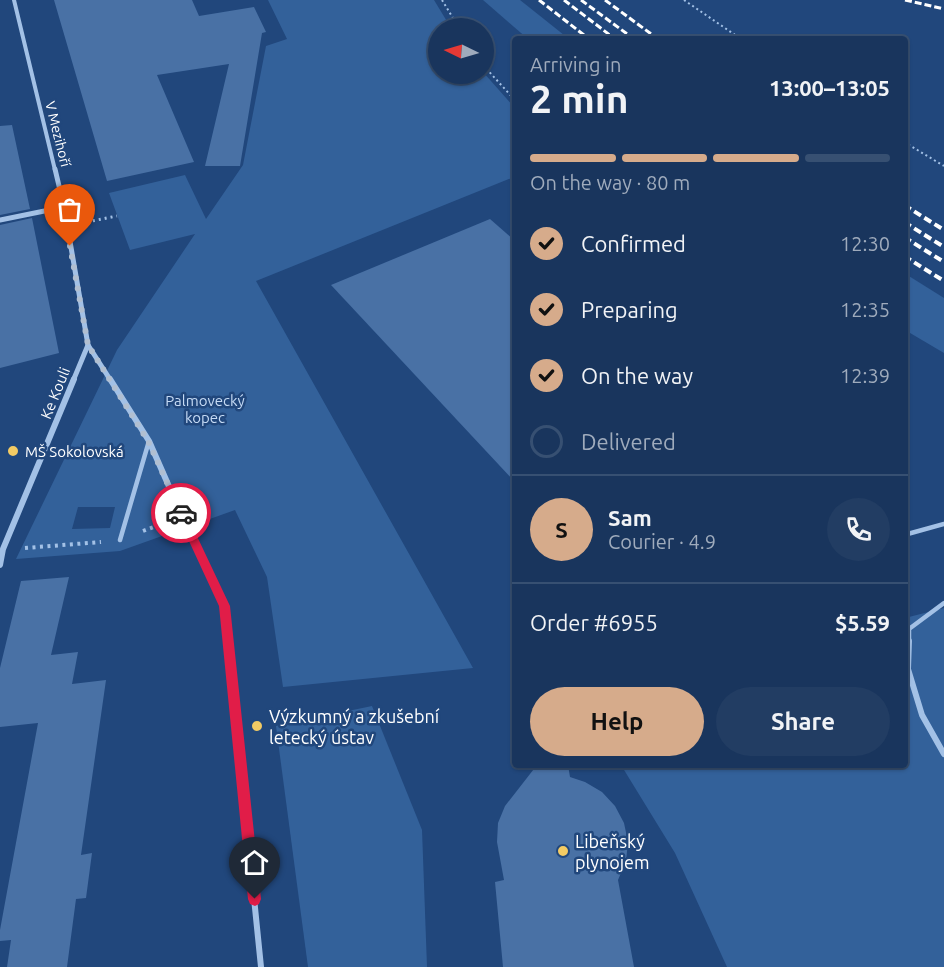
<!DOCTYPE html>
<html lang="en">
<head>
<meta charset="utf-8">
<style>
  :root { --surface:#19355d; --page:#223d63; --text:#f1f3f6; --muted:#9fabbc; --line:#375072; --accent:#d6ab8b }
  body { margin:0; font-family:Ubuntu,sans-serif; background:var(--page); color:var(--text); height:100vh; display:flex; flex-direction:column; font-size:22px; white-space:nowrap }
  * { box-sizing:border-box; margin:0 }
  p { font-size:20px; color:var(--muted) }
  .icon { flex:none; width:33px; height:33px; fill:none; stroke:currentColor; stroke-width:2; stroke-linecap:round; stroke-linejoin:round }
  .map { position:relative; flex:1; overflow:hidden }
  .side { position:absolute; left:512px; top:36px; width:396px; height:732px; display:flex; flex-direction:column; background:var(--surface); border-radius:6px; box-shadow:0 2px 4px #0004,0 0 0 2px var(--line) }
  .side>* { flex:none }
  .needle { width:39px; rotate:275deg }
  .tools { position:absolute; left:428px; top:18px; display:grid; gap:12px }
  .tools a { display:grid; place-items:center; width:66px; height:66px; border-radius:50%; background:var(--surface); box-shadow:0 2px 4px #0004,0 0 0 2px var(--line); font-size:30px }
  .pin { position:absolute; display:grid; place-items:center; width:51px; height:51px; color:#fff; margin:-62px -26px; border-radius:50% 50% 50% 0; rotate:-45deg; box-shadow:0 0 6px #0007 }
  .pin .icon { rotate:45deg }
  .courier { position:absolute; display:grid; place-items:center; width:60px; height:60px; margin:-30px; border:4px solid #e11d48; border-radius:50%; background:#fff; color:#222; box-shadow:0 2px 8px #0007 }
  .overview em { font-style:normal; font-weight:600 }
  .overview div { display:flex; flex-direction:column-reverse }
  .overview { display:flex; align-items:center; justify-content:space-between; height:102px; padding:0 18px }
  h1 { font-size:39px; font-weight:600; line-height:45px }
  .bar { display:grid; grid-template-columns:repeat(4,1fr); gap:9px 6px; align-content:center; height:72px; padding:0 18px }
  .bar i { height:8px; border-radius:4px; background:var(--line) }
  .bar .active { background:var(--accent) }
  .bar p { grid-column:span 4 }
  .line { display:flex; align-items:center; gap:15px; padding:0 18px; border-top:2px solid var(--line) }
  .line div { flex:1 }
  .round { display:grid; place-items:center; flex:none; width:63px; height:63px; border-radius:32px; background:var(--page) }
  ol { padding:0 18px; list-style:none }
  li { display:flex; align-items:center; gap:18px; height:66px }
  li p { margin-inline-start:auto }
  li .icon { padding:6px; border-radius:50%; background:var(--accent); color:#111; stroke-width:4 }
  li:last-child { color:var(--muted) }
  li i { width:33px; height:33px; border:3px solid var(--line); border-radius:50% }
  .button { display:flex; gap:12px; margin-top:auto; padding:12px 18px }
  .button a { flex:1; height:69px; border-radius:36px; background:var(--accent); color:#111; font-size:24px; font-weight:600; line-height:69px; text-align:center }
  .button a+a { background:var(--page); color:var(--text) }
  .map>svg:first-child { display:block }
</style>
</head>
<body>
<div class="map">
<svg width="944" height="967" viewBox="0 0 944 967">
  <rect width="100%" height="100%" fill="#21477c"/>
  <!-- green -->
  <g fill="#33619a" fill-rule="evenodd">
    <path d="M268 0H434L451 28H438V74L483 72 514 107V177L256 281 473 668 283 687 267 577 235 510 120 551 16 559 117 350 195 234 130 250 109 193 185 175 206 219 243 165 266 46 287 39ZM78 507H115L110 528 72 529Z"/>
    <path d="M483 0H520L569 39H528Z"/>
    <path d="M904 273 944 298V353L905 330Z"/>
    <path d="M944 608V967H727L675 853 621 765H904L905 618Z"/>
    <path d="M372 706 422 830 427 967H308L276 726Z"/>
  </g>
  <!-- building -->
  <g fill="#4971a5">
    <path d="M54 0H192L199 16 254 7 266 32 262 33 240 166H205L229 64 157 75 194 162 107 181Z"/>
    <path d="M12 125 30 209 0 215V126Z"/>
    <path d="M32 218 59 353 0 368V225Z"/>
    <path d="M490 219 514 240V481L331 285Z"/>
    <path d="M69 577 51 655 78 652 72 684 106 680 81 855 92 853 86 898 76 899 67 967H7L11 940 0 941V930L38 723 0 727V668L21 581Z"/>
    <path d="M537 765H568L570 777 585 782 602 792 615 806 624 823 628 842 626 861 618 880 634 967H503L495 882 504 880 497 842 498 823 505 806Z"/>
  </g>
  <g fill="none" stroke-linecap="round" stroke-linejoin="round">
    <!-- path-far2 -->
    <g stroke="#a3c1e6" stroke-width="2" stroke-dasharray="2 3" stroke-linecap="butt">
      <path d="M442 0 459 28"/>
      <path d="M684 0 741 39"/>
      <path d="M483 65 514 99"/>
      <path d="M904 142 944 166"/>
    </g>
    <!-- path-far1 -->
    <path stroke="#a3c1e6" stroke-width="3" stroke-dasharray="2 4" stroke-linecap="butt" d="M87 222 117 216"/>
    <!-- path -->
    <g stroke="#a3c1e6" stroke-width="4" stroke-dasharray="3 4.5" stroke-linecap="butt">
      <path d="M143 531 164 523"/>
      <path d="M25 548 101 542"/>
    </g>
    <!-- lane-far1 -->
    <g stroke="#a3c1e6" stroke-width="4.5">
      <path d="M182 516 225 606 229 642"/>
      <path d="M904 535 944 524"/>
      <path d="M120 540 149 441"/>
      <path d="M909 642V629L944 603"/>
    </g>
    <!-- lane -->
    <g stroke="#a3c1e6" stroke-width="6">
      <path d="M228 641 261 967"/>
      <path d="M909 641 908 669 922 715 944 754"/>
    </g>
    <!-- street-far2 -->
    <path stroke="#a3c1e6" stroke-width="4" d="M14 0 55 170"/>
    <!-- street-far1 -->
    <g stroke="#a3c1e6" stroke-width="5">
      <path d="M55 169 64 207 88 345 111 381"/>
      <path d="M0 220 64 207"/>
      <path d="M73 381 88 345"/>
    </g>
    <!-- street -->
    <g stroke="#a3c1e6" stroke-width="6">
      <path d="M110 379 149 441 182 516"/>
      <path d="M0 565 3 549 74 379"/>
    </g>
    <!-- rail-far1 -->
    <g stroke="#fff" stroke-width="3" stroke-dasharray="7 3" stroke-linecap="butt">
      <path d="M539 0 589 39"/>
      <path d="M564 0 615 39"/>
      <path d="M581 0 634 39"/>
      <path d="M605 0 658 39"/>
      <path d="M905 0 944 9"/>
    </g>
    <!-- rail -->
    <g stroke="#fff" stroke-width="4" stroke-dasharray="8 4" stroke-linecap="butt">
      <path d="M904 205 944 230"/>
      <path d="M904 222 944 247"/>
      <path d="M904 237 944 262"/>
      <path d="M904 256 944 281"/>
    </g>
  </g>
  <!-- route -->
  <path fill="#e11d48" d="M181 509 186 513 230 606 261 899 259 904 255 906 250 904 248 899 219 606 176 513Z"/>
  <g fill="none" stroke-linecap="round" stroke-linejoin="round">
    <!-- done -->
    <path stroke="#b1bfd1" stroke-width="6" stroke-dasharray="0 10.8" d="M70 246 88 345 148 441 181 513"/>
  </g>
  <!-- markers -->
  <g fill="#f3cb64" stroke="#21477c" stroke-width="2">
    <circle cx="13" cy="451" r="6"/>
    <circle cx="257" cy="726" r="6"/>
    <circle cx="563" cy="851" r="6"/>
  </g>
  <g text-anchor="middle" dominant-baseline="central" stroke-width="5" stroke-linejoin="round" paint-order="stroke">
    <!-- far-street labels -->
    <g font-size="14" fill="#fff" stroke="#21477c">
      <text transform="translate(58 134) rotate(76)">V Mezihoří</text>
    </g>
    <!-- street labels -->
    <g font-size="15" fill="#fff" stroke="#21477c">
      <text transform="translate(55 393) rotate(-68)">Ke Kouli</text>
    </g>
    <!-- park labels -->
    <g font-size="15" fill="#c6dbf5" stroke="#21477c">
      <text x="205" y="400">Palmovecký<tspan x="205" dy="17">kopec</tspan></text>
    </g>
    <!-- poi labels -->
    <g font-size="15" fill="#fff" stroke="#21477c" text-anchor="start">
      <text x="25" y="451">MŠ Sokolovská</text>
    </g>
    <!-- near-poi labels -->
    <g font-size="18" fill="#fff" stroke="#21477c" text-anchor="start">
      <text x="269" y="716">Výzkumný a zkušební<tspan x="269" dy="21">letecký ústav</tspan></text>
      <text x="575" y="841">Libeňský<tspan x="575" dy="21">plynojem</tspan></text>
    </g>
  </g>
</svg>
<div class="tools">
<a><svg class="needle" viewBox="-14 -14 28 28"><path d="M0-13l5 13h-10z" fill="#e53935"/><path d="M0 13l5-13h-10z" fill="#9fabbc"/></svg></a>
</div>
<div class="pin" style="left:70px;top:246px;background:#ea580c"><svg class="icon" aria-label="bag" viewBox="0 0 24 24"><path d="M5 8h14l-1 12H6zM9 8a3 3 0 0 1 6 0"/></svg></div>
<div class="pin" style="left:255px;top:899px;background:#1f2937"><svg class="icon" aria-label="home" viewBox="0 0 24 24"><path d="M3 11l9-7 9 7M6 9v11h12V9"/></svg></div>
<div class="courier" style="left:181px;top:513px"><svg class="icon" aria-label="car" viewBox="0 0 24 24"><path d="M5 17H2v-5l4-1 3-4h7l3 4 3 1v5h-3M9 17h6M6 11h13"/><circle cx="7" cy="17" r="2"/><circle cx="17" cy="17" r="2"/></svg></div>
<section class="side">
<div class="overview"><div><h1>2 min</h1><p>Arriving in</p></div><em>13:00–13:05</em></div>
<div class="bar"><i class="active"></i><i class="active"></i><i class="active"></i><i></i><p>On the way · 80 m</p></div>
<ol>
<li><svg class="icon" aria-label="check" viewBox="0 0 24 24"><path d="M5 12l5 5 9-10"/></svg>Confirmed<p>12:30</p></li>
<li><svg class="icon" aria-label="check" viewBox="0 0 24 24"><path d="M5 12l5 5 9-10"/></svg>Preparing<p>12:35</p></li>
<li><svg class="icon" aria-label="check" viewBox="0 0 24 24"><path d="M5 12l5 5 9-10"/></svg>On the way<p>12:39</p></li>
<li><i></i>Delivered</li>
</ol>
<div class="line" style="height:108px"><b class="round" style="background:var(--accent);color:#111">S</b><div><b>Sam</b><p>Courier · 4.9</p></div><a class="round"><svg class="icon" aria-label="phone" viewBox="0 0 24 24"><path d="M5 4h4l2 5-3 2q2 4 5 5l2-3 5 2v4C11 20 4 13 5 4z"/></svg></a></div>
<div class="line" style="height:78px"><div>Order #6955</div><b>$5.59</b></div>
<div class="button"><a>Help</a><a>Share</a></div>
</section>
</div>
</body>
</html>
